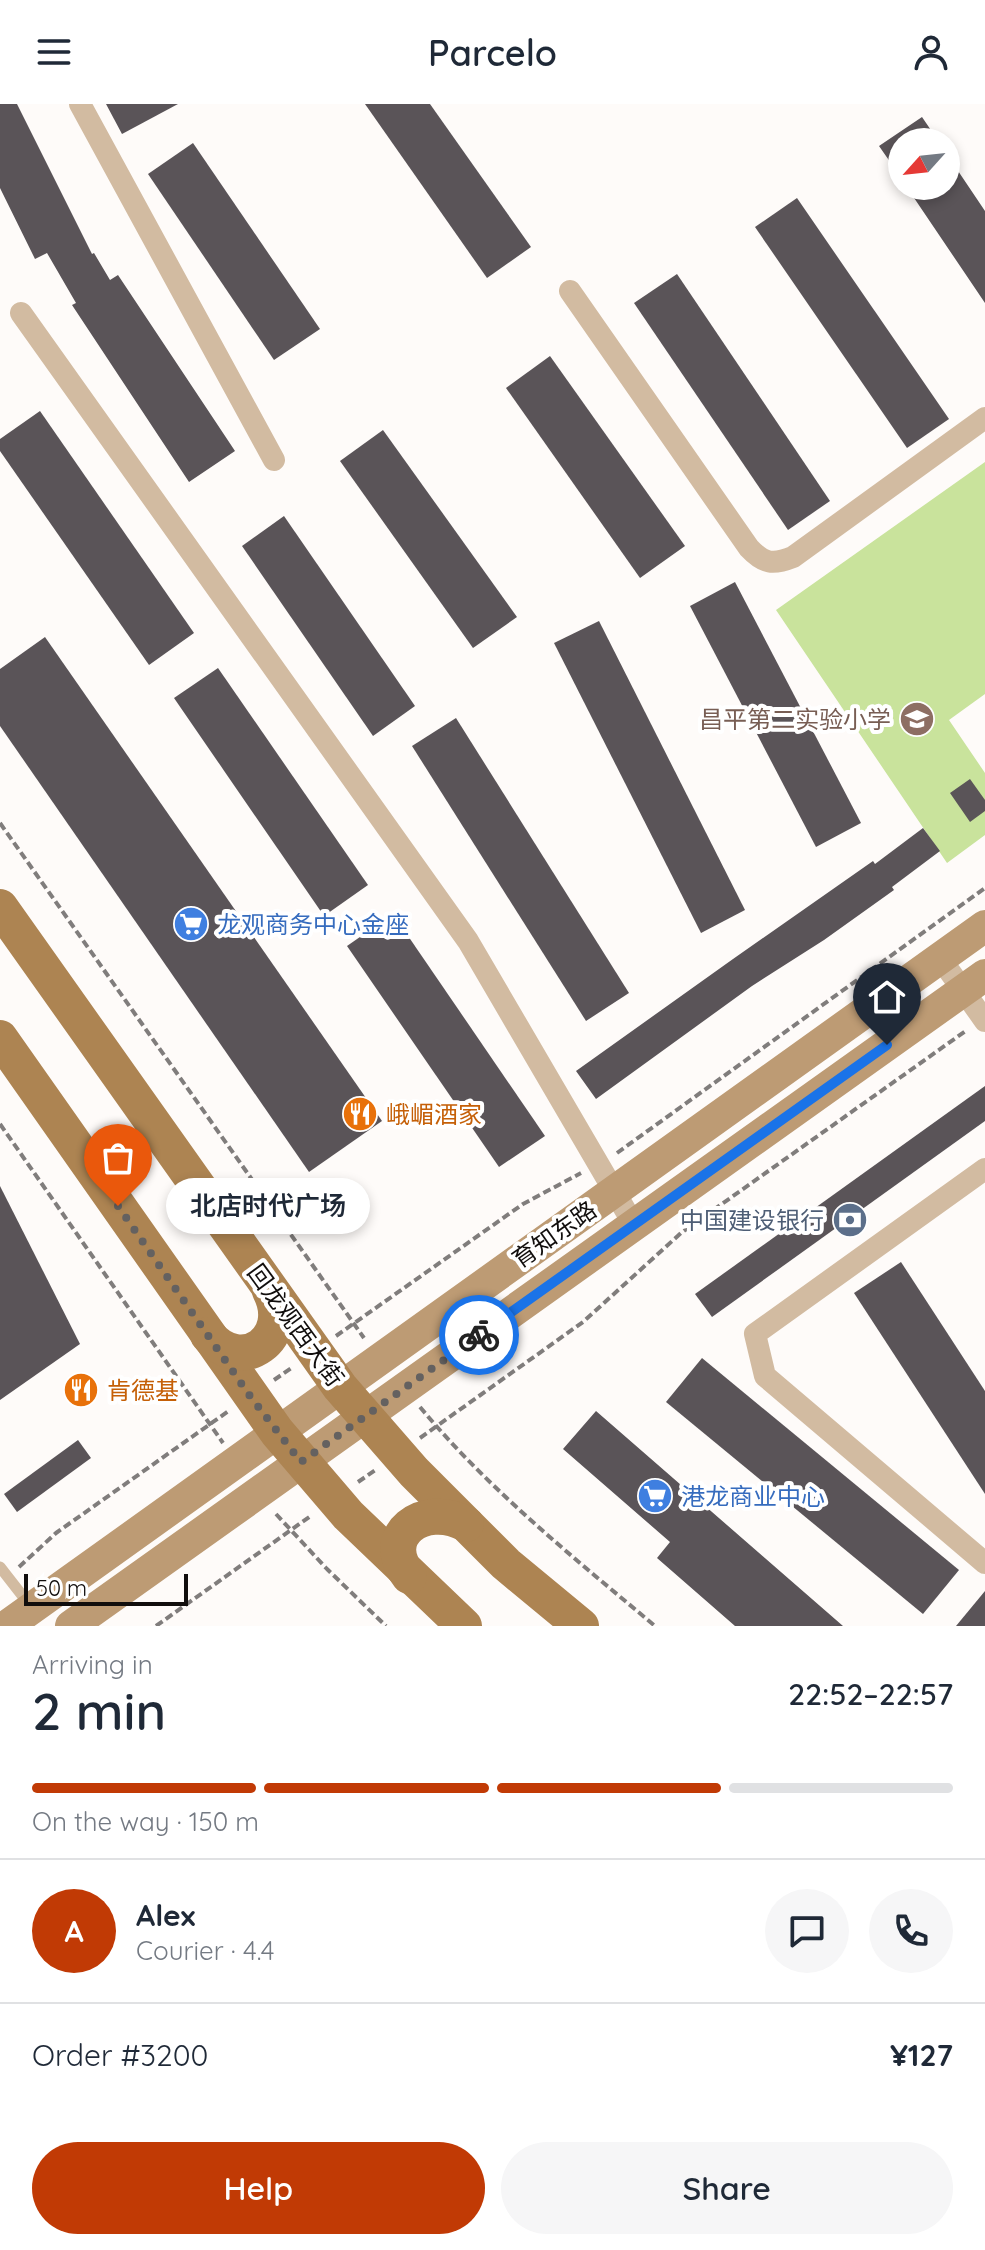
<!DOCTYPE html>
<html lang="en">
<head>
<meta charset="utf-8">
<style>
  :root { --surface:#fff; --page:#f6f6f7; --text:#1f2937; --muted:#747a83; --line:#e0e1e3; --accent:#c13a05 }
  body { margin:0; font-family:Quicksand,"Noto Sans SC",sans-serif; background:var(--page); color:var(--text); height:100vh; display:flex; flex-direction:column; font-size:30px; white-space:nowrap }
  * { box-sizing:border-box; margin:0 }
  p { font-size:26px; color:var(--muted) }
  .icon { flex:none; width:44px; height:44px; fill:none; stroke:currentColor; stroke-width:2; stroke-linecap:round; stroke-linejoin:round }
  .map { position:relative; height:1522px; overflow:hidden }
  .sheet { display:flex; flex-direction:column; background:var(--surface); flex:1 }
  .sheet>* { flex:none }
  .needle { width:52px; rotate:243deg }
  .buttons { position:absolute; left:888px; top:24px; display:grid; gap:16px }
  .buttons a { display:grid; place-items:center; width:72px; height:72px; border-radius:50%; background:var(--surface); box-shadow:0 4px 12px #0003; font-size:40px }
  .scale { position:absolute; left:24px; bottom:20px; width:164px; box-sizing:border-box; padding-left:8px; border:4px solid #110e0d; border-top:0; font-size:22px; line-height:28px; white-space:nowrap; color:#110e0d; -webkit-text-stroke:6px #fff; paint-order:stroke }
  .pin { position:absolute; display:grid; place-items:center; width:68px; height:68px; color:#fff; margin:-82px -34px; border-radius:50% 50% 50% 0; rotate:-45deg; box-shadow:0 0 8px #0007 }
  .pin .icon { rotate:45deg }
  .courier { position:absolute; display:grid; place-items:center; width:80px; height:80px; margin:-40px; border:6px solid #1a73e8; border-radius:50%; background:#fff; color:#222; box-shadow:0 2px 10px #0007 }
  .bubble { position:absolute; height:56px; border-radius:28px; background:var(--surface); box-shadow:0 4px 12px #0003; font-size:26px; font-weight:600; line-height:56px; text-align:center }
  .headline em { font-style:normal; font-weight:600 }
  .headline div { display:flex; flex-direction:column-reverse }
  .headline { display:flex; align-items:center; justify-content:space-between; height:136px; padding:0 32px }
  h1 { font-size:52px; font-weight:600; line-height:60px }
  .bar { display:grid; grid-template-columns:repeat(4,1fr); gap:12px 8px; align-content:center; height:96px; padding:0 32px }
  .bar i { height:10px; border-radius:6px; background:var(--line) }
  .bar .current { background:var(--accent) }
  .bar p { grid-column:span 4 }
  .line { display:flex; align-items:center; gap:20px; padding:0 32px; border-top:2px solid var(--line) }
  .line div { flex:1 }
  .round { display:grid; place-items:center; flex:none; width:84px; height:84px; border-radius:42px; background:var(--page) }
  .action { display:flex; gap:16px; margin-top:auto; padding:16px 32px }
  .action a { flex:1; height:92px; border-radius:48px; background:var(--accent); color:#fff; font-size:32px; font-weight:600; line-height:92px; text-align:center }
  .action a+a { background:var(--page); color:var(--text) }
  header { display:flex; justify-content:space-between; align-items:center; height:104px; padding:0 32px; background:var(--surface); font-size:36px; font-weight:600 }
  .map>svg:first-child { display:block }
</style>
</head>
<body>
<header><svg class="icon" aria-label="menu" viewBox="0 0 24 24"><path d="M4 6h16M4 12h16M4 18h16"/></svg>Parcelo<svg class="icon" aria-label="person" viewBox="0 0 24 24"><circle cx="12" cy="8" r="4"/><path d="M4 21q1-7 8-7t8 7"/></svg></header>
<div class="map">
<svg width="985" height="1522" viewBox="0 0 985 1522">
  <rect width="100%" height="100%" fill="#fefbf9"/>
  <!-- green -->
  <path fill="#c9e39c" d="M985 358V590L949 616 985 669V731L947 759 776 506Z"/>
  <!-- building -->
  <g fill="#5a5458">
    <path d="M0 0H17L92 150 94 149 110 176 118 171 235 347 189 378 72 201 76 199 47 149 35 155 0 84Z"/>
    <path d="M106 0H178L122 30Z"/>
    <path d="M365 0H430L531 143 487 174Z"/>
    <path d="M922 13 939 38H902V75L879 42Z"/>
    <path d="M193 39 320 225 274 256 148 70Z"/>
    <path d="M946 49 985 107V199L906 82H946Z"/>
    <path d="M797 94 949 315 907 344 755 123Z"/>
    <path d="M677 170 830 397 788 426 634 199Z"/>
    <path d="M550 252 685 442 640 474 506 284Z"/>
    <path d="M40 307 194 529 149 561 0 347V335Z"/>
    <path d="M383 326 517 513 473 544 340 357Z"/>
    <path d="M284 412 415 602 373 632 242 442Z"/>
    <path d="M735 478 861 719 816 743 690 502Z"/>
    <path d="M599 517 745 806 701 829 554 539Z"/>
    <path d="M45 533 382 1017 309 1068 0 622V565Z"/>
    <path d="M218 564 368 781 324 812 174 594Z"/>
    <path d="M456 614 629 889 586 917 412 642Z"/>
    <path d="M970 675 985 696V707L970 718 950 689Z"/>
    <path d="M923 724 940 747 892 783 894 786 824 836 752 882 596 995 576 967 733 855 873 757 875 760Z"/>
    <path d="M393 810 545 1032 499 1063 347 842Z"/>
    <path d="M985 982V1017L712 1213 695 1190Z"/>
    <path d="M0 1082 80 1240 0 1296Z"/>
    <path d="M901 1158 985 1287V1390L854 1189Z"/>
    <path d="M702 1254 959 1466 923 1510 666 1298Z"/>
    <path d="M596 1307 843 1522H735L657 1454 670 1438 563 1345Z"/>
    <path d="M78 1336 91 1354 17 1408 4 1390Z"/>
    <path d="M985 1487V1522H956Z"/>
  </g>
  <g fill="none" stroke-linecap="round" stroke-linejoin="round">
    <!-- path -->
    <g stroke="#807d7c" stroke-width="4" stroke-dasharray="8 4" stroke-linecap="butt">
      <path d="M0 719 364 1234"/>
      <path d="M0 1020 223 1339"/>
      <path d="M617 1049 985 784"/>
      <path d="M336 1232 523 1100 581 1069"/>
      <path d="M274 1276 293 1263"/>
      <path d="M420 1303C489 1386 573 1453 655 1522"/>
      <path d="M420 1334 583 1218 681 1129 967 926"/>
      <path d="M358 1378 377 1365"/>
      <path d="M276 1410 327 1465 386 1522"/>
      <path d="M19 1463 56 1429 230 1306"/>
      <path d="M156 1522 312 1411"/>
    </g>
    <!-- lane -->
    <path stroke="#d2bba1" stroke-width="11" d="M0 1463 32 1504"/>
    <!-- street -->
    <g stroke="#d2bba1" stroke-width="22">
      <path d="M80 0 274 356"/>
      <path d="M570 187 749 444C764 460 773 461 793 453L985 314"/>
      <path d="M21 209 468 837 634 1121"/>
      <path d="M940 854 985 917"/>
      <path d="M985 1065 755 1230 765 1272 985 1459"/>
    </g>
    <!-- secondary -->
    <g stroke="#bd9b74" stroke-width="32">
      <path d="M7 1522 985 822"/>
      <path d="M71 1522 985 871"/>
    </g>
    <!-- primary -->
    <g stroke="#ad8452" stroke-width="36">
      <path d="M0 803 340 1283 414 1368 506 1460 581 1522"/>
      <path d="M0 934 277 1328 348 1411 464 1522"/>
      <path d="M208 1231C242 1272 294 1234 270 1187"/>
      <path d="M409 1472C377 1432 423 1397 466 1420"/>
    </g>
  </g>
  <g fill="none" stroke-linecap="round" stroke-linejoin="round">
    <!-- done -->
    <path stroke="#646160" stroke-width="8" stroke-dasharray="0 14.4" d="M118 1102 250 1292 301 1358 479 1231"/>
    <!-- route -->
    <path stroke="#1a73e8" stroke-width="10" d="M479 1231 887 941"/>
  </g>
  <!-- icons -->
  <defs>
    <g id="school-disc" transform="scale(1.8)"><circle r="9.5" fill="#8d6e63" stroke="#fff"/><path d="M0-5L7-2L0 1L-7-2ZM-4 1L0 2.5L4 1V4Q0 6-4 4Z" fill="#fff"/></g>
    <g id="supermarket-disc" transform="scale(1.8)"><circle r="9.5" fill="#3f7fe0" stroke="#fff"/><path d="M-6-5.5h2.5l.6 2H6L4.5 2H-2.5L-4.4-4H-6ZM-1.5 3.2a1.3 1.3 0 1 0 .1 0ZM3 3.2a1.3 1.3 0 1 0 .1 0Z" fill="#fff"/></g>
    <g id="restaurant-disc" transform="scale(1.8)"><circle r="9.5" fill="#e8710a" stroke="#fff"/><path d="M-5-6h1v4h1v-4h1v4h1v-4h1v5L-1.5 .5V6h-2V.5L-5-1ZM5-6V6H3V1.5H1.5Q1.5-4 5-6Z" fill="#fff"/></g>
    <g id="bank-disc" transform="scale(1.8)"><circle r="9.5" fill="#5c6f8a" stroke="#fff"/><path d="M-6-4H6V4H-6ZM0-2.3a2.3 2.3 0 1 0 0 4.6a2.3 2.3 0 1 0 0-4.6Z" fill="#fff"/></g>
  </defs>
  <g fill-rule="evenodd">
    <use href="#school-disc" x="917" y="615"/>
    <use href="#supermarket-disc" x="191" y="820"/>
    <use href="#restaurant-disc" x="360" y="1010"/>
    <use href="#bank-disc" x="850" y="1116"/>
    <use href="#restaurant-disc" x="81" y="1286"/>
    <use href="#supermarket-disc" x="655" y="1392"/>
  </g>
  <g text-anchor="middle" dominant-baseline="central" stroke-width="8" stroke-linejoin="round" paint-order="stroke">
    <!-- education labels -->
    <g font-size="24" fill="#785e54" stroke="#fff" text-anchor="end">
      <text x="891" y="615">昌平第二实验小学</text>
    </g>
    <!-- shop labels -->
    <g font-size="24" fill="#366cbe" stroke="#fff" text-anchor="start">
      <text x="217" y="820">龙观商务中心金座</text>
      <text x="681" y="1392">港龙商业中心</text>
    </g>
    <!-- food labels -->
    <g font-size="24" fill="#c56008" stroke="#fff" text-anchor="start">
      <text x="386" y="1010">峨嵋酒家</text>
      <text x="107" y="1286">肯德基</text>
    </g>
    <!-- service labels -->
    <g font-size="24" fill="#4e5e75" stroke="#fff" text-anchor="end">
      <text x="824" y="1116">中国建设银行</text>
    </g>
    <!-- street labels -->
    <g font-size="24" fill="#110e0d" stroke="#fff">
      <text transform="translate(554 1130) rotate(-35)">育知东路</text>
      <text transform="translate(296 1221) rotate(54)">回龙观西大街</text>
    </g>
  </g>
</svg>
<div class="buttons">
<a><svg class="needle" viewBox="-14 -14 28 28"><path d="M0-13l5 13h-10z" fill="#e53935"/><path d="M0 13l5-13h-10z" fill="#747a83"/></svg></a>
</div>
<div class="scale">50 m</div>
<div class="pin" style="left:118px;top:1102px;background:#ea580c"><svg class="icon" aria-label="bag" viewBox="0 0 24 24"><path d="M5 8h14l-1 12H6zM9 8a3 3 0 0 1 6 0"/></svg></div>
<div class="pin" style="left:887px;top:941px;background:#1f2937"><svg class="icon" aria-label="home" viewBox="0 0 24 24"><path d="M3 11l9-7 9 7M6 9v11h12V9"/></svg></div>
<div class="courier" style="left:479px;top:1231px"><svg class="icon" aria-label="bike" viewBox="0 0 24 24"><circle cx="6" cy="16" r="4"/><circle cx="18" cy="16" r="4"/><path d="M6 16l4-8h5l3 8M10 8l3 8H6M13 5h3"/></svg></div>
<div class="bubble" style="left:166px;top:1074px;width:204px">北店时代广场</div>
</div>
<section class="sheet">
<div class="headline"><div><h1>2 min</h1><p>Arriving in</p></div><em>22:52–22:57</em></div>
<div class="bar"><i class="current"></i><i class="current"></i><i class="current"></i><i></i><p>On the way · 150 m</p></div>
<div class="line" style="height:144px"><b class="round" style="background:var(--accent);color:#fff">A</b><div><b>Alex</b><p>Courier · 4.4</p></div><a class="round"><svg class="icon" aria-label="chat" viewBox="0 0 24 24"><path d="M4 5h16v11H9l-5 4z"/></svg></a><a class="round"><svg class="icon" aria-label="phone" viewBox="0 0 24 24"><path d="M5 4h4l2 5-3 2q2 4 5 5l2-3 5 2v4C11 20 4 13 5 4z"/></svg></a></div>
<div class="line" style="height:104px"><div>Order #3200</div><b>¥127</b></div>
<div class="action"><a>Help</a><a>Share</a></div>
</section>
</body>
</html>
